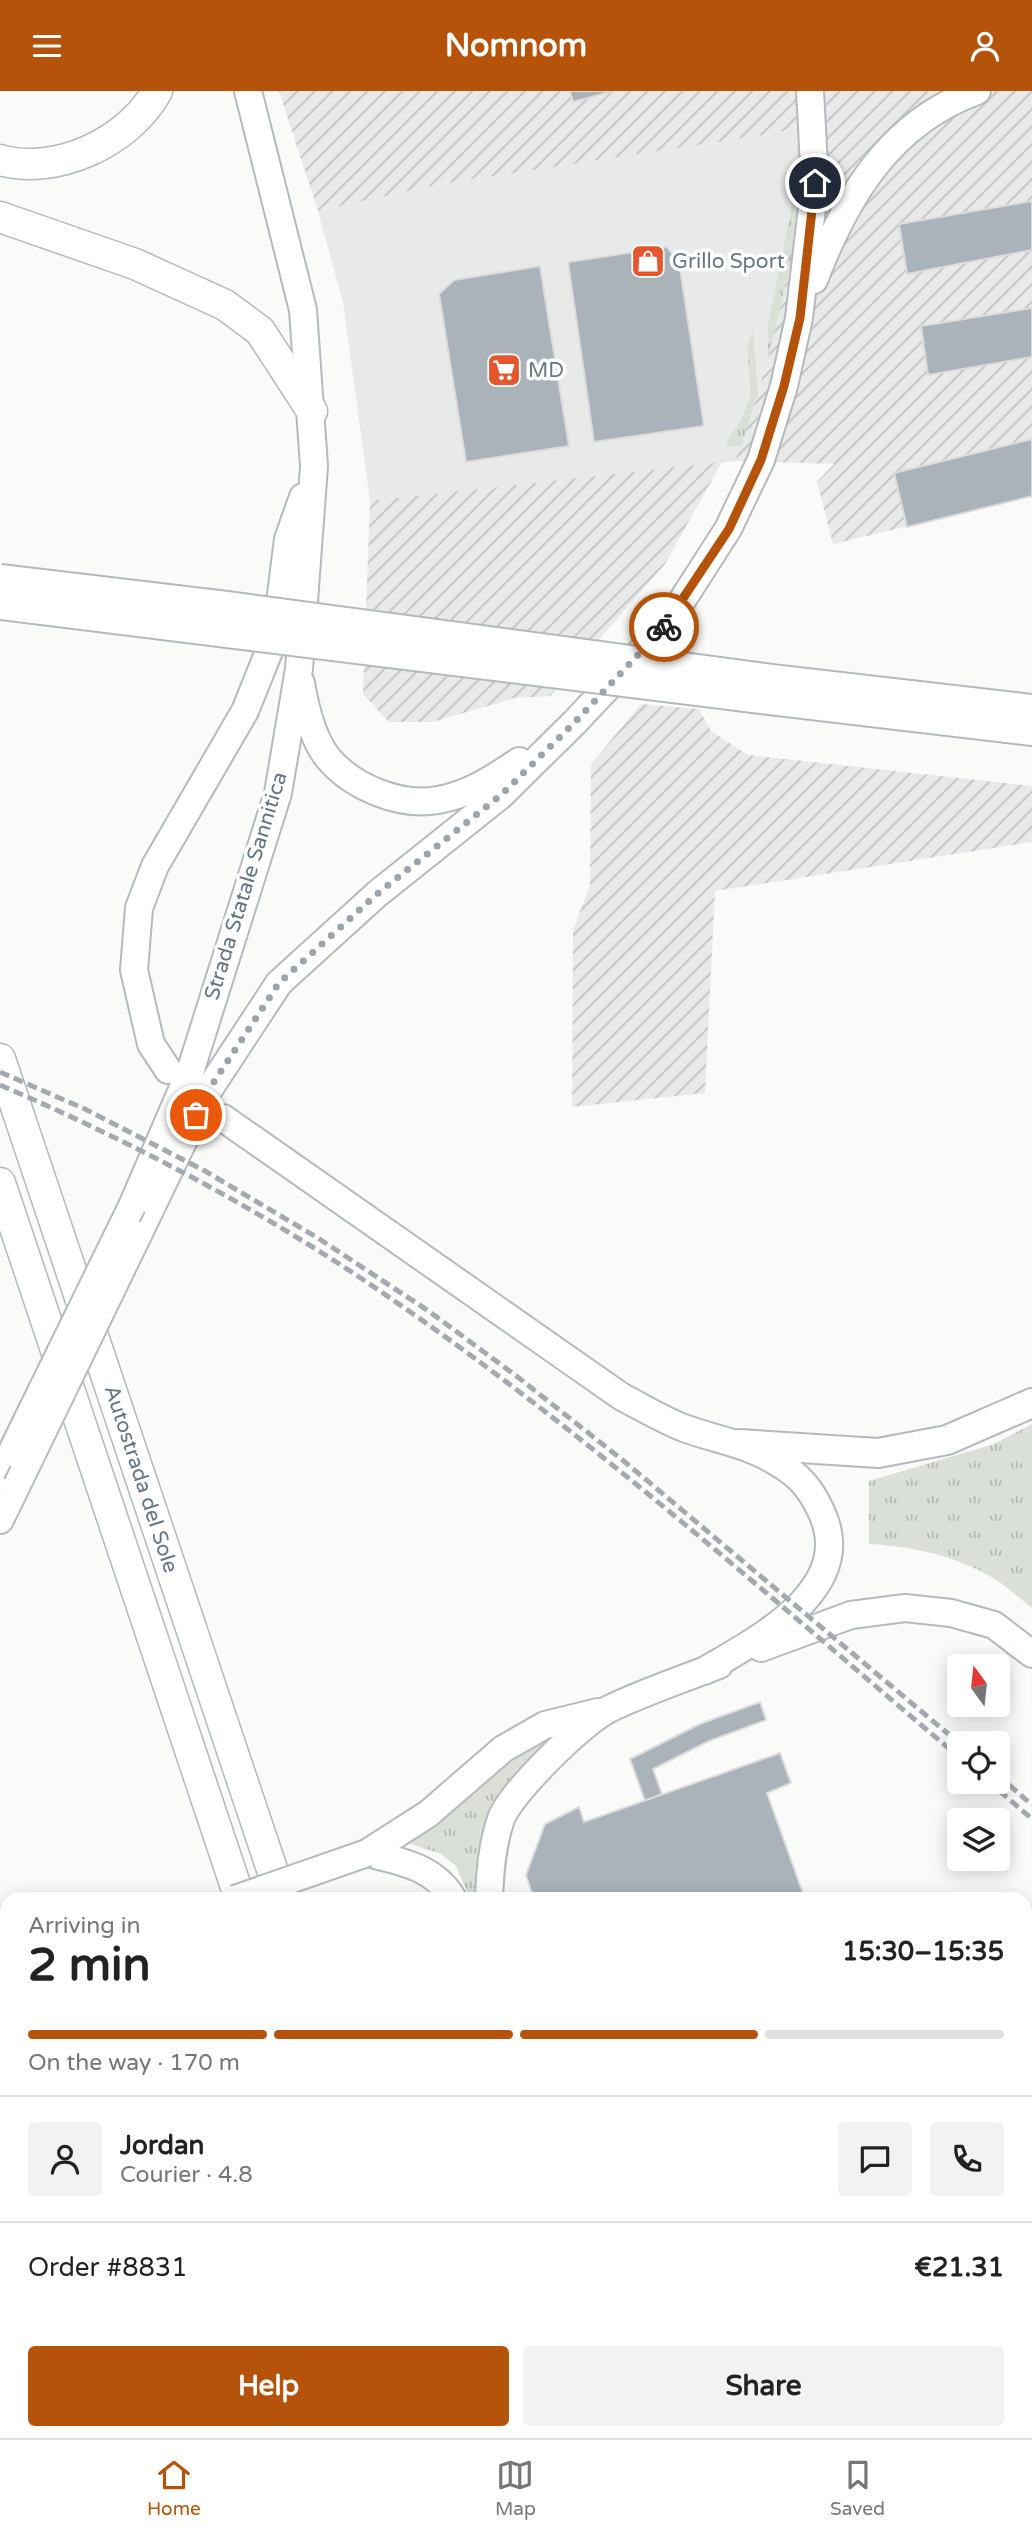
<!DOCTYPE html>
<html lang="en">
<head>
<meta charset="utf-8">
<style>
  :root { --surface:#fff; --page:#f2f2f2; --text:#222; --muted:#767676; --line:#e0e0e0; --accent:#b45309 }
  body { margin:0; font-family:"Varela Round",sans-serif; background:var(--page); color:var(--text); height:100vh; display:flex; flex-direction:column; font-size:26px; white-space:nowrap }
  * { box-sizing:border-box; margin:0 }
  p { font-size:23px; color:var(--muted) }
  .icon { flex:none; width:38px; height:38px; fill:none; stroke:currentColor; stroke-width:2; stroke-linecap:round; stroke-linejoin:round }
  .map { position:relative; flex:1; overflow:hidden }
  .side { position:absolute; left:0px; top:1801px; width:1032px; height:548px; display:flex; flex-direction:column; background:var(--surface); border-radius:21px 21px 0 0; box-shadow:0 4px 18px #0003 }
  .side>* { flex:none }
  .needle { width:46px; rotate:345deg }
  .controls { position:absolute; left:947px; top:1563px; display:grid; gap:14px }
  .controls a { display:grid; place-items:center; width:63px; height:63px; border-radius:7px; background:var(--surface); box-shadow:0 4px 18px #0003; font-size:35px }
  .pin { position:absolute; display:grid; place-items:center; width:60px; height:60px; color:#fff; margin:-30px; border:4px solid #fff; border-radius:50%; box-shadow:0 2px 7px #0007 }
  .courier { position:absolute; display:grid; place-items:center; width:70px; height:70px; margin:-35px; border:5px solid #b45309; border-radius:50%; background:#fff; color:#222; box-shadow:0 2px 9px #0007 }
  .overview em { font-style:normal; font-weight:700 }
  .overview div { display:flex; flex-direction:column-reverse }
  .overview { display:flex; align-items:center; justify-content:space-between; height:119px; padding:0 28px }
  h1 { font-size:46px; font-weight:700; line-height:52px }
  .bar { display:grid; grid-template-columns:repeat(4,1fr); gap:10px 7px; align-content:center; height:84px; padding:0 28px }
  .bar i { height:9px; border-radius:5px; background:var(--line) }
  .bar .current { background:var(--accent) }
  .bar p { grid-column:span 4 }
  .line { display:flex; align-items:center; gap:18px; padding:0 28px; border-top:2px solid var(--line) }
  .line div { flex:1 }
  .round { display:grid; place-items:center; flex:none; width:74px; height:74px; border-radius:7px; background:var(--page) }
  .button { display:flex; gap:14px; margin-top:auto; padding:14px 28px }
  .button a { flex:1; height:80px; border-radius:7px; background:var(--accent); color:#fff; font-size:28px; font-weight:700; line-height:80px; text-align:center }
  .button a+a { background:var(--page); color:var(--text) }
  header { display:flex; justify-content:space-between; align-items:center; height:91px; padding:0 28px; background:var(--accent); color:#fff; font-size:32px; font-weight:700 }
  .dock { display:flex; justify-content:space-around; align-items:center; height:98px; border-top:2px solid var(--line); background:var(--surface); font-size:19px; color:var(--muted) }
  .dock a { display:grid; justify-items:center; gap:4px }
  .dock .current { color:var(--accent) }
  .map>svg:first-child { display:block }
</style>
</head>
<body>
<header><svg class="icon" aria-label="menu" viewBox="0 0 24 24"><path d="M4 6h16M4 12h16M4 18h16"/></svg>Nomnom<svg class="icon" aria-label="person" viewBox="0 0 24 24"><circle cx="12" cy="8" r="4"/><path d="M4 21q1-7 8-7t8 7"/></svg></header>
<div class="map">
<svg width="1032" height="2347" viewBox="0 0 1032 2347">
  <defs>
    <pattern id="industrial-furrows" width="10" height="10" patternUnits="userSpaceOnUse" patternTransform="scale(1.75)"><rect width="10" height="10" fill="#e8e9e9"/><path d="M-1 1l2-2M0 10L10 0M9 11l2-2" fill="none" stroke="#c0c1c2"/></pattern>
    <pattern id="grass-tufts" width="24" height="20" patternUnits="userSpaceOnUse" patternTransform="scale(1.75)"><rect width="24" height="20" fill="#dadfd7"/><path d="M3 7l-1-3M5 7V3M7 7l1-3M15 17l-1-3M17 17v-4M19 17l1-3" fill="none" stroke="#b4b9b4"/></pattern>
  </defs>
  <rect width="100%" height="100%" fill="#fafaf8"/>
  <!-- built -->
  <path fill="#e8e9e9" d="M800 36 798 106 792 166 758 303 735 370 370 410 343 211 318 120 435 94 770 43Z"/>
  <!-- industrial -->
  <g fill="url(#industrial-furrows)">
    <path d="M279 0H1032V406L833 453 817 391 834 373 735 370 758 303 792 166 798 106 799 36 770 43 435 94 318 120Z"/>
    <path d="M722 371 665 473 550 605 515 607 433 631H389L363 603 370 410Z"/>
    <path d="M641 613 699 618 711 640 748 664 1032 695V751L715 800 705 1002 572 1016 573 839 590 794 591 673Z"/>
  </g>
  <!-- grass -->
  <g fill="url(#grass-tufts)">
    <path d="M800 36 798 106 792 166 768 269V234L790 125Z"/>
    <path d="M753 238 758 303 741 355H727V350L740 331 751 304 747 255Z"/>
    <path d="M1032 1333V1517C1019 1507 1007 1495 993 1487 954 1464 914 1456 869 1453V1390L994 1353Z"/>
    <path d="M559 1642 526 1674 483 1808H470L456 1775 441 1763 402 1750C453 1710 500 1668 559 1642Z"/>
    <path d="M7 1923V2003H0V1929Z"/>
  </g>
  <!-- building -->
  <g fill="#aab3b9" stroke="#dcdcda" stroke-width="2">
    <path d="M570 0H613L573 11Z"/>
    <path d="M1032 110V159L907 183 899 133Z"/>
    <path d="M667 156 679 171 704 335 594 351 568 171Z"/>
    <path d="M540 175 569 355 466 371 439 203 454 189Z"/>
    <path d="M1032 217V266L928 284 921 235Z"/>
    <path d="M1032 348V405L907 436 894 382Z"/>
    <path d="M760 1611 766 1629 709 1650 653 1678 662 1703 645 1710 630 1668 700 1633Z"/>
    <path d="M780 1662 791 1692 767 1702 805 1808H534L526 1784 545 1733 579 1716 584 1731Z"/>
    <path d="M1026 2190 1032 2193V2347H837L839 2342H1026Z"/>
  </g>
  <g fill="none" stroke-linecap="round" stroke-linejoin="round">
    <!-- secondary casing -->
    <g stroke="#b3babf" stroke-width="26">
      <path id="secondary" d="M1026 2035 1032 2031"/>
    </g>
    <!-- primary casing -->
    <g stroke="#b5babe" stroke-width="30">
      <g id="primary">
        <path d="M814 189C846 106 889 32 977 0"/>
        <path d="M301 592C305 616 312 647 328 667 352 696 400 716 438 709 468 704 494 687 519 670"/>
        <path d="M168 979 151 953 134 879 139 817 155 775 245 620 276 543 288 448 303 406"/>
        <path d="M223 1027 622 1306C642 1316 663 1329 684 1337 716 1349 749 1353 778 1372 799 1384 810 1397 820 1418 860 1497 758 1548 704 1580"/>
        <path d="M132 1115 191 978 278 702 299 578 314 375 303 219 248 0"/>
        <path d="M138 1144 206 1003 279 892 377 803 501 704 575 631 667 533 728 438 761 369 784 295 799 227 815 92 810 0"/>
        <path d="M0 1385 11 1362"/>
        <path d="M0 1429 17 1394"/>
        <path d="M761 1557 851 1524 905 1517 951 1522 994 1534 1032 1563"/>
        <path d="M367 1762 428 1723 503 1658 545 1634 598 1621"/>
        <path d="M367 1762C400 1770 435 1776 453 1808"/>
        <path d="M489 1808C490 1781 492 1754 501 1728 510 1702 584 1630 609 1618 644 1601 683 1588 719 1574"/>
        <path d="M0 1882 7 1881"/>
        <path d="M0 1911 7 1905"/>
        <path d="M1026 1999 1032 1993"/>
      </g>
    </g>
    <!-- trunk casing -->
    <g stroke="#b4b9bd" stroke-width="32">
      <g id="trunk">
        <path d="M780 589 1032 618"/>
        <path d="M778 610 1032 640"/>
        <path d="M740 1353 878 1362 947 1349 1032 1312"/>
      </g>
    </g>
    <!-- motorway casing -->
    <g stroke="#b4b9bd" stroke-width="33">
      <g id="motorway">
        <path d="M0 69C56 85 129 51 157 0"/>
        <path d="M0 126 135 173 225 214 260 240 312 320"/>
        <path d="M0 968 282 1808"/>
        <path d="M0 1092 240 1808"/>
        <path d="M420 2342 422 2347"/>
        <path d="M466 2342 467 2347"/>
      </g>
    </g>
    <!-- service -->
    <g stroke="#c3c8cc" stroke-width="9">
      <path d="M0 2014H7"/>
      <path d="M1026 2145 1032 2147"/>
      <path d="M350 2342 352 2347"/>
      <path d="M671 2342 673 2347"/>
    </g>
    <!-- tertiary -->
    <path stroke="#c3c8cc" stroke-width="21" d="M625 2342 627 2347"/>
    <!-- secondary -->
    <use href="#secondary" stroke="#fff" stroke-width="23"/>
    <!-- primary -->
    <use href="#primary" stroke="#fff" stroke-width="26"/>
    <!-- trunk -->
    <use href="#trunk" stroke="#fff" stroke-width="28"/>
    <!-- motorway -->
    <use href="#motorway" stroke="#fff" stroke-width="30"/>
    <!-- rail -->
    <g stroke="#a2aab0" stroke-width="5" stroke-dasharray="10 5" stroke-linecap="butt">
      <path d="M0 981 85 1018 205 1080 318 1147 430 1221 519 1287 625 1371 959 1652"/>
      <path d="M0 994C130 1050 256 1116 374 1196 581 1336 768 1505 959 1666"/>
      <path d="M998 1684 1032 1714"/>
      <path d="M988 1690 1032 1728"/>
    </g>
    <!-- primary-bridge casing -->
    <g stroke="#b5babe" stroke-width="30" stroke-linecap="butt">
      <g id="primary-bridge">
        <path d="M11 1362 132 1115"/>
        <path d="M17 1394 138 1144"/>
        <path d="M235 1808 367 1762"/>
      </g>
    </g>
    <!-- trunk-bridge casing -->
    <g stroke="#b4b9bd" stroke-width="32" stroke-linecap="butt">
      <g id="trunk-bridge">
        <path d="M0 488 227 515 780 589"/>
        <path d="M0 514 778 610"/>
      </g>
    </g>
    <!-- primary-bridge -->
    <use href="#primary-bridge" stroke="#fff" stroke-width="26"/>
    <!-- trunk-bridge -->
    <use href="#trunk-bridge" stroke="#fff" stroke-width="28"/>
  </g>
  <g fill="none" stroke-linecap="round" stroke-linejoin="round">
    <!-- done -->
    <path stroke="#99a4ac" stroke-width="7" stroke-dasharray="0 12.6" d="M196 1024 206 1003 279 892 377 803 501 704 575 631 664 536"/>
    <!-- route -->
    <path stroke="#b45309" stroke-width="9" d="M664 536 729 438 761 369 784 295 800 227 815 92"/>
  </g>
  <!-- icons -->
  <defs>
    <g id="shop-square" transform="scale(1.75)"><rect x="-9" y="-9" width="18" height="18" rx="4" fill="#e4572e" stroke="#fff"/><path d="M-5-2.5h2.3a2.7 3.5 0 0 1 5.4 0H5L5.5 6h-11ZM-1.5-2.5h3a1.5 2.3 0 0 0-3 0Z" fill="#fff"/></g>
    <g id="supermarket-square" transform="scale(1.75)"><rect x="-9" y="-9" width="18" height="18" rx="4" fill="#e4572e" stroke="#fff"/><path d="M-6-5.5h2.5l.6 2H6L4.5 2H-2.5L-4.4-4H-6ZM-1.5 3.2a1.3 1.3 0 1 0 .1 0ZM3 3.2a1.3 1.3 0 1 0 .1 0Z" fill="#fff"/></g>
  </defs>
  <g fill-rule="evenodd">
    <use href="#shop-square" x="648" y="170"/>
    <use href="#supermarket-square" x="504" y="279"/>
  </g>
  <g text-anchor="middle" dominant-baseline="central" stroke-width="7" stroke-linejoin="round" paint-order="stroke">
    <!-- poi labels -->
    <g font-size="21" fill="#657683" stroke="#fff" text-anchor="start">
      <text x="672" y="170">Grillo Sport</text>
      <text x="528" y="279">MD</text>
    </g>
    <!-- street labels -->
    <g font-size="21" fill="#657683" stroke="#fff">
      <text transform="translate(246 795) rotate(-73)">Strada Statale Sannitica</text>
      <text transform="translate(141 1388) rotate(72)">Autostrada del Sole</text>
    </g>
  </g>
</svg>
<div class="controls">
<a><svg class="needle" viewBox="-14 -14 28 28"><path d="M0-13l5 13h-10z" fill="#e53935"/><path d="M0 13l5-13h-10z" fill="#767676"/></svg></a>
<a><svg class="icon" aria-label="locate" viewBox="0 0 24 24"><circle cx="12" cy="12" r="6"/><path d="M12 2v4M12 18v4M2 12h4M18 12h4"/></svg></a>
<a><svg class="icon" aria-label="layers" viewBox="0 0 24 24"><path d="M12 4l9 5-9 5-9-5zM3 14l9 5 9-5"/></svg></a>
</div>
<div class="pin" style="left:196px;top:1024px;background:#ea580c"><svg class="icon" aria-label="bag" viewBox="0 0 24 24"><path d="M5 8h14l-1 12H6zM9 8a3 3 0 0 1 6 0"/></svg></div>
<div class="pin" style="left:815px;top:92px;background:#1f2937"><svg class="icon" aria-label="home" viewBox="0 0 24 24"><path d="M3 11l9-7 9 7M6 9v11h12V9"/></svg></div>
<div class="courier" style="left:664px;top:536px"><svg class="icon" aria-label="bike" viewBox="0 0 24 24"><circle cx="6" cy="16" r="4"/><circle cx="18" cy="16" r="4"/><path d="M6 16l4-8h5l3 8M10 8l3 8H6M13 5h3"/></svg></div>
<section class="side">
<div class="overview"><div><h1>2 min</h1><p>Arriving in</p></div><em>15:30–15:35</em></div>
<div class="bar"><i class="current"></i><i class="current"></i><i class="current"></i><i></i><p>On the way · 170 m</p></div>
<div class="line" style="height:126px"><a class="round"><svg class="icon" aria-label="person" viewBox="0 0 24 24"><circle cx="12" cy="8" r="4"/><path d="M4 21q1-7 8-7t8 7"/></svg></a><div><b>Jordan</b><p>Courier · 4.8</p></div><a class="round"><svg class="icon" aria-label="chat" viewBox="0 0 24 24"><path d="M4 5h16v11H9l-5 4z"/></svg></a><a class="round"><svg class="icon" aria-label="phone" viewBox="0 0 24 24"><path d="M5 4h4l2 5-3 2q2 4 5 5l2-3 5 2v4C11 20 4 13 5 4z"/></svg></a></div>
<div class="line" style="height:91px"><div>Order #8831</div><b>€21.31</b></div>
<div class="button"><a>Help</a><a>Share</a></div>
</section>
</div>
<nav class="dock">
<a class="current"><svg class="icon" aria-label="home" viewBox="0 0 24 24"><path d="M3 11l9-7 9 7M6 9v11h12V9"/></svg>Home</a>
<a><svg class="icon" aria-label="map" viewBox="0 0 24 24"><path d="M3 6l6-2 6 2 6-2v14l-6 2-6-2-6 2zM9 4v14M15 6v14"/></svg>Map</a>
<a><svg class="icon" aria-label="saved" viewBox="0 0 24 24"><path d="M7 4h10v16l-5-4-5 4z"/></svg>Saved</a>
</nav>
</body>
</html>
